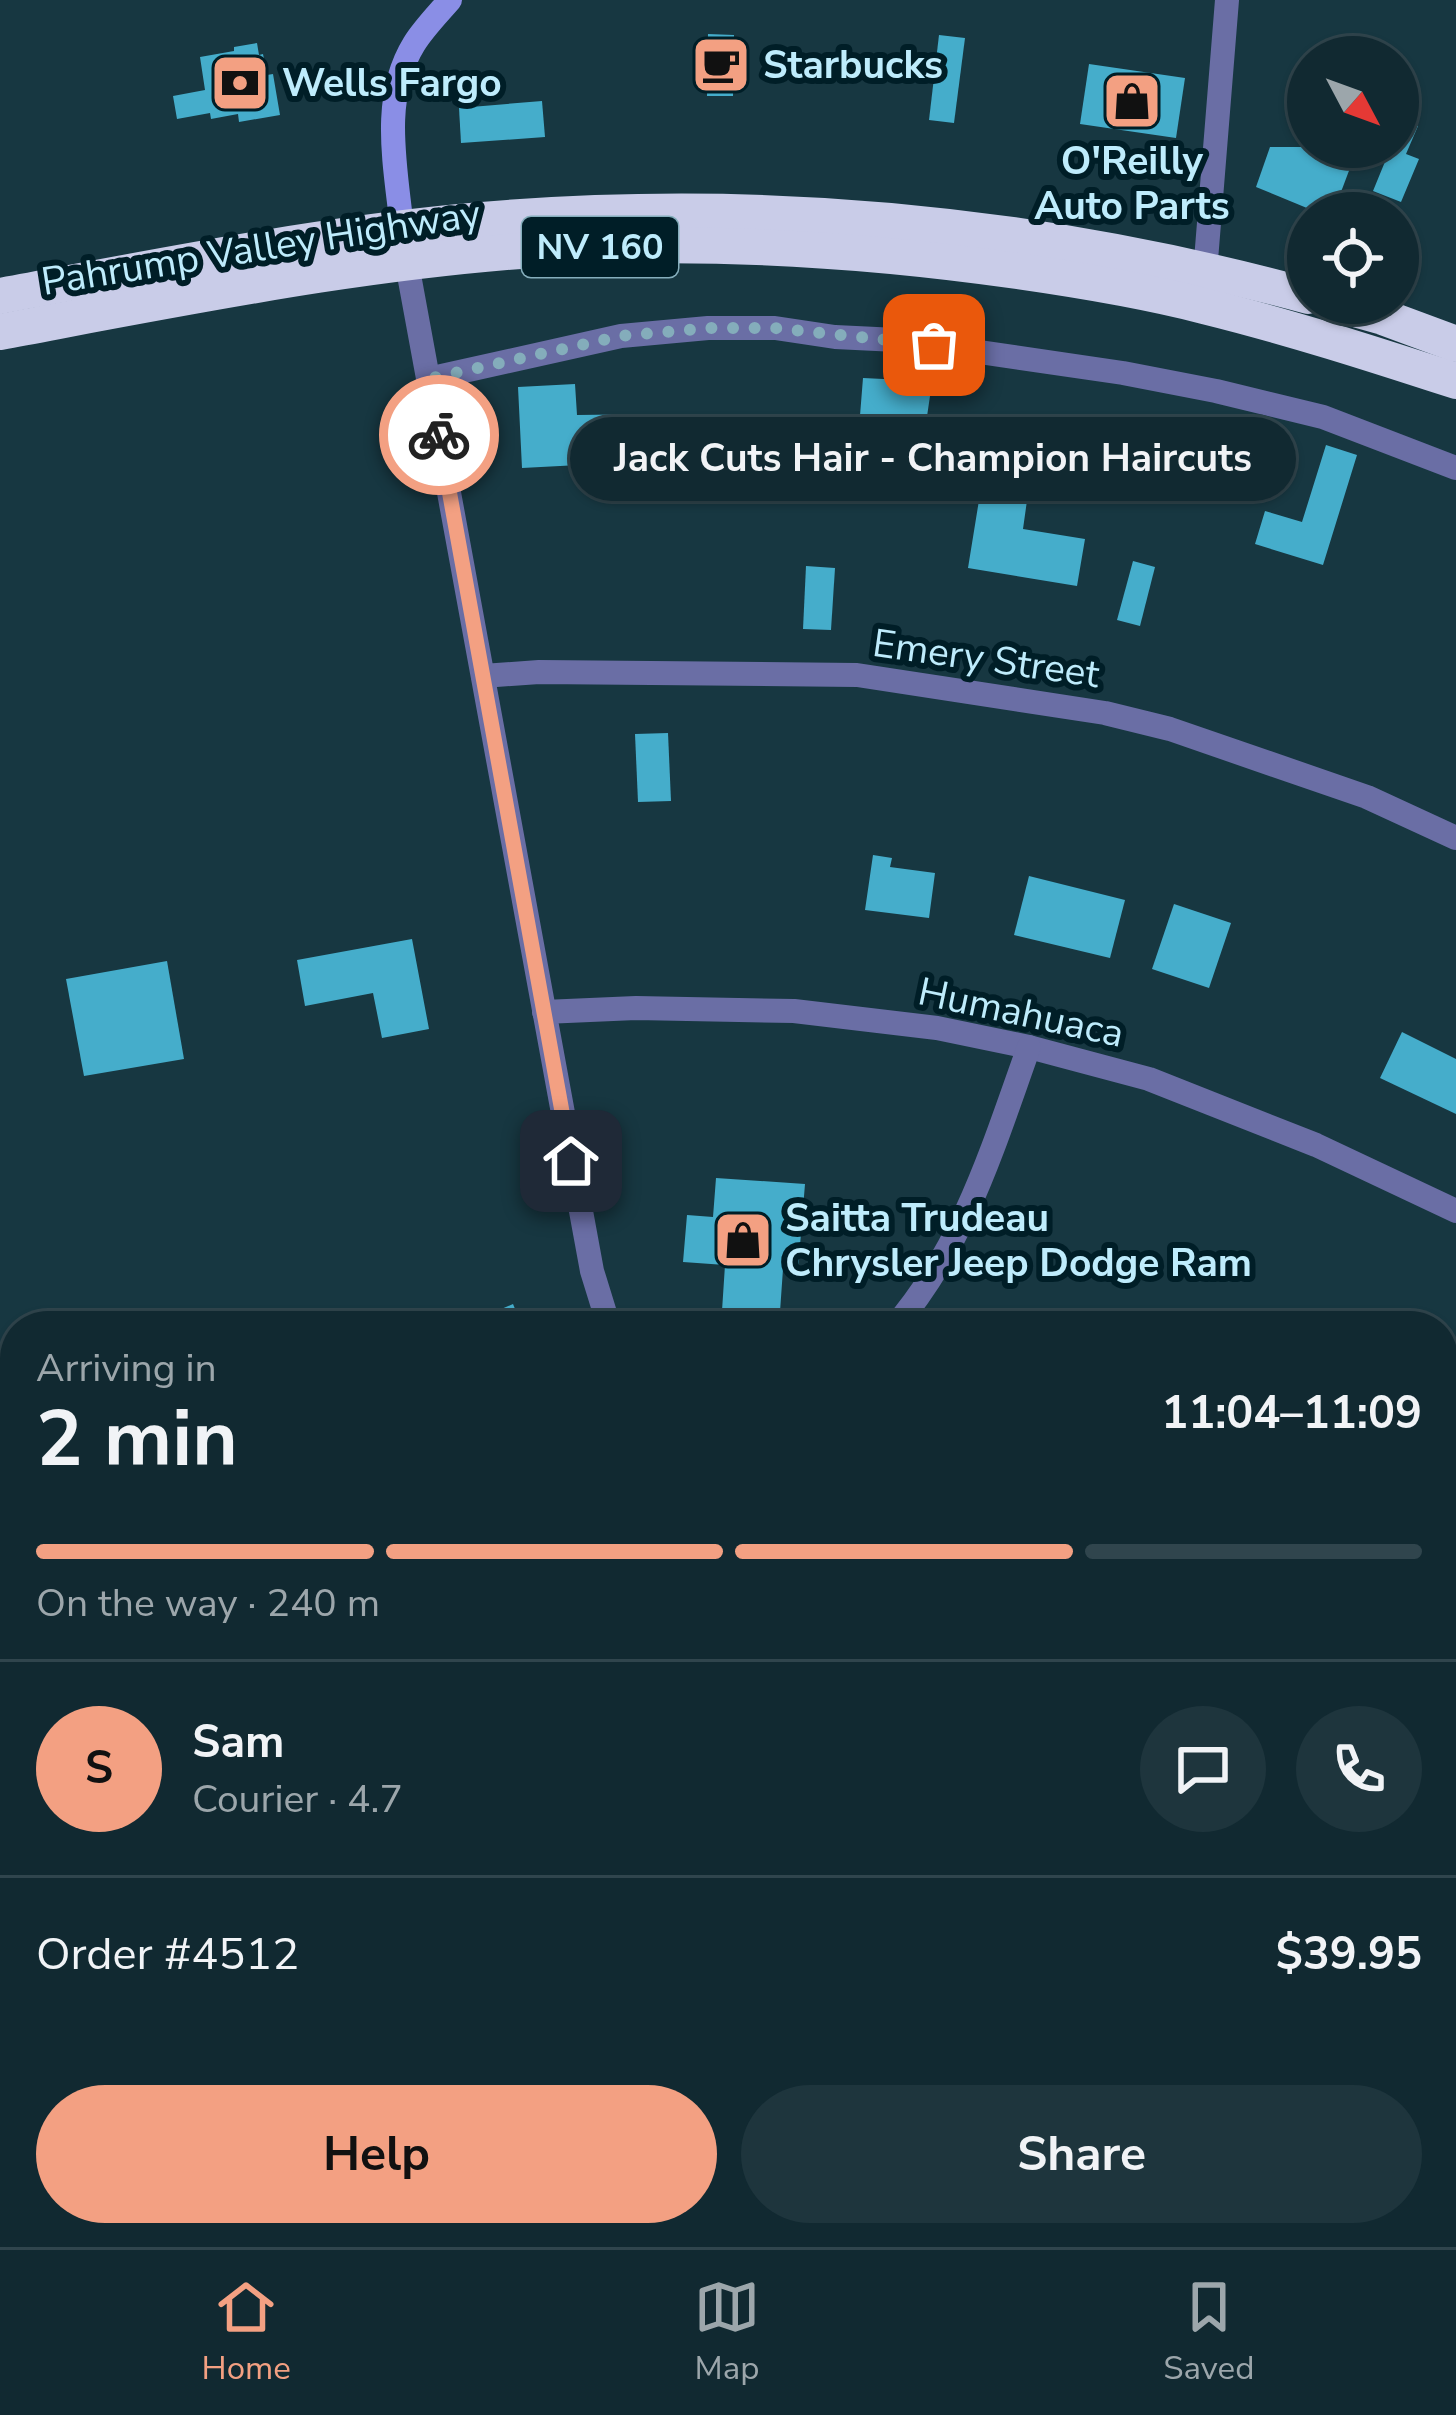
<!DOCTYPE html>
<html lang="en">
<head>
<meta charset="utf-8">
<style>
  :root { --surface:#112931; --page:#1e353d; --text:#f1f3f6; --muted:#9ca6ab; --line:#30454d; --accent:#f3a082 }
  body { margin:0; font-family:"Nunito Sans",sans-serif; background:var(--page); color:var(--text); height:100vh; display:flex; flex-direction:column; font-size:45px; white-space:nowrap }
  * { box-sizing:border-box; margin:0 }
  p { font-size:39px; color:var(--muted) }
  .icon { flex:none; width:66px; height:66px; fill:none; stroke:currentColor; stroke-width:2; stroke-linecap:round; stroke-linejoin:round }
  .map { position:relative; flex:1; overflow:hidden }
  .panel { position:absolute; left:0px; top:1311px; width:1458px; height:936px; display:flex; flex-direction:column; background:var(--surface); border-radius:48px 48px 0 0; box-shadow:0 3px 9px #0004,0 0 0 3px var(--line) }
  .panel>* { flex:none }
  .needle { width:78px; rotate:131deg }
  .fabs { position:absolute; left:1287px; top:36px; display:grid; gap:24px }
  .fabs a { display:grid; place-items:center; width:132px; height:132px; border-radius:50%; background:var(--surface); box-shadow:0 3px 9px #0004,0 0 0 3px var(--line); font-size:60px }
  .pin { position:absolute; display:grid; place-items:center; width:102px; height:102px; color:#fff; margin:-51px; border-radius:24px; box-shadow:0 6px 18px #0006 }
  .courier { position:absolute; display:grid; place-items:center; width:120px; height:120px; margin:-60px; border:9px solid #f3a082; border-radius:50%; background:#fff; color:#222; box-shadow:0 3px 15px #0007 }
  .bubble { position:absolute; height:84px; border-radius:42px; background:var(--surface); box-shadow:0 3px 9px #0004,0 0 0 3px var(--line); font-size:39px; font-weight:700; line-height:84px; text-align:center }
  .summary em { font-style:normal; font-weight:700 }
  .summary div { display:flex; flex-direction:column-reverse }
  .summary { display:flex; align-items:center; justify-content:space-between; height:204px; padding:0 36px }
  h1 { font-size:78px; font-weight:700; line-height:90px }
  .bar { display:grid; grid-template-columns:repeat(4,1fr); gap:18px 12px; align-content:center; height:144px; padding:0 36px }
  .bar i { height:15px; border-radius:9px; background:var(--line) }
  .bar .selected { background:var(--accent) }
  .bar p { grid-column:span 4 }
  .line { display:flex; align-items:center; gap:30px; padding:0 36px; border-top:3px solid var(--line) }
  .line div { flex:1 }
  .round { display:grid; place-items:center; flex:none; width:126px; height:126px; border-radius:63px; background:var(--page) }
  .button { display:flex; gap:24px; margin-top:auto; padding:24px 36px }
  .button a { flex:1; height:138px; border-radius:72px; background:var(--accent); color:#111; font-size:48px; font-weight:700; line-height:138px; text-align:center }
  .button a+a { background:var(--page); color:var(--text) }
  .dock { display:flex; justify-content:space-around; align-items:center; height:168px; border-top:3px solid var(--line); background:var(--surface); font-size:33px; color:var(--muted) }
  .dock a { display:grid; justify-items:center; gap:6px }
  .dock .selected { color:var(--accent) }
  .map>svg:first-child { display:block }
</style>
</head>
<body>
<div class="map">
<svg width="1456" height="2247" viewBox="0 0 1456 2247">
  <rect width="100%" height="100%" fill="#173741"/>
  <!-- building -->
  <g fill="#45adcb">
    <path d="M708 34 734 35 733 96H707Z"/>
    <path d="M939 35 965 38 954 123 929 120Z"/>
    <path d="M257 43 259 55 263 54 267 75 273 74 280 115 239 122 238 114 211 119 210 113 177 119 173 96 205 90 200 57 234 51V47Z"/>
    <path d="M1089 64 1185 78 1176 138 1080 124Z"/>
    <path d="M542 101 545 137 461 143 459 108Z"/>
    <path d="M1402 120 1418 126 1406 154 1419 159 1401 202 1373 191 1391 147H1398V130Z"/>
    <path d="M1270 147H1358L1333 213H1319L1256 187Z"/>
    <path d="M906 365 934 369 921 457 1031 472 1023 529 1085 539 1077 586 968 568 980 494 888 481 887 489 788 482 789 467 734 463V470H665V460L579 461V465L522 468 518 387 575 384 577 415 656 414V424L786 422 797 435 850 438 859 428 863 378 904 380Z"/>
    <path d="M1153 423 1201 436 1199 443 1266 463 1257 492 1191 472 1184 495 1138 482 1136 489 1112 482 1111 486 1050 475 1056 436 1145 452Z"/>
    <path d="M1326 445 1357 455 1323 565 1255 544 1265 511 1302 522Z"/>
    <path d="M1133 561 1155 567 1140 626 1117 620Z"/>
    <path d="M806 566 835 568 831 630 803 629Z"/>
    <path d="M668 733 671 801 638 802 635 734Z"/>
    <path d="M873 855 892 858 890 867 935 873 929 918 865 910Z"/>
    <path d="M1029 876 1125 900 1110 958 1014 935Z"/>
    <path d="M1174 904 1231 923 1209 988 1152 969Z"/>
    <path d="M412 939 429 1029 382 1038 373 993 305 1006 297 960Z"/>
    <path d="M167 961 184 1059 84 1076 66 979Z"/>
    <path d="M1402 1032 1456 1059V1114L1380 1078Z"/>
    <path d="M716 1178 805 1184 798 1270 783 1269 779 1326H721L725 1265 683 1262 687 1215 713 1217Z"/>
    <path d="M513 1304 522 1326H462Z"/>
  </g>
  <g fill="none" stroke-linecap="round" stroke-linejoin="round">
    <!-- street -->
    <g stroke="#6a6ea5" stroke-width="24">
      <path d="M407 264 592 1271 609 1326"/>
      <path d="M1204 285 1227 0"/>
      <path d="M428 379 621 336 708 328H775L835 337 897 340 1123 373 1216 391 1323 417 1456 468"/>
      <path d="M483 676 539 672 857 675 1105 713 1170 729 1367 797 1456 838"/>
      <path d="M544 1012 636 1008 794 1011 937 1028 1029 1047 1149 1079 1316 1145 1456 1211"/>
      <path d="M895 1326C964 1246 994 1144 1029 1047"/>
      <path d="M1443 1620 1456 1604"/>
      <path d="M0 1738 15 1742"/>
      <path d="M111 2247 124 2232"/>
      <path d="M912 2247 925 2232"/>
    </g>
    <!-- secondary -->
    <path stroke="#8a8ee6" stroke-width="24" d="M402 229C396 168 380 99 414 44 424 28 438 14 450 0"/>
    <!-- highway -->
    <g stroke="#c9cce8" stroke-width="36">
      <path d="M0 296C152 268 305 237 459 222 745 195 1031 221 1308 296"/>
      <path d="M1333 303 1383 317 1456 344"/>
      <path d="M0 332C192 296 387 256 583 247 731 241 870 250 1017 271 1080 280 1142 290 1204 306 1289 327 1373 354 1456 381"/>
    </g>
  </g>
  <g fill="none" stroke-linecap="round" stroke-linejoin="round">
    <!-- done -->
    <path stroke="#84adbb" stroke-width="12" stroke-dasharray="0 21.6" d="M439 435 428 379 621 336 708 328H775L934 345"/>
    <!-- route -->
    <path stroke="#f3a082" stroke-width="15" d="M439 435 571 1161"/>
  </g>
  <!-- icons -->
  <defs>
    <g id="cafe-square" transform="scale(3)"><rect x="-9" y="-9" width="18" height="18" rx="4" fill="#f3a082" stroke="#001e27"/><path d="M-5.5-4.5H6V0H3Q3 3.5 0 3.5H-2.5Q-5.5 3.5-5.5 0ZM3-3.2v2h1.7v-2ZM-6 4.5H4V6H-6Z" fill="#111"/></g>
    <g id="bank-square" transform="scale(3)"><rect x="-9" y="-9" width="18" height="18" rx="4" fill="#f3a082" stroke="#001e27"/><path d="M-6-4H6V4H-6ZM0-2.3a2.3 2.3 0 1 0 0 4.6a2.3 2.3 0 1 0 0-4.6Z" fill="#111"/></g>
    <g id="shop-square" transform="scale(3)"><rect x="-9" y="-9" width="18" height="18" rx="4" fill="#f3a082" stroke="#001e27"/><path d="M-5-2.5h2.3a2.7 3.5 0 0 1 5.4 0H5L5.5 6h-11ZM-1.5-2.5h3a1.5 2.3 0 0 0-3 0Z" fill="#111"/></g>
  </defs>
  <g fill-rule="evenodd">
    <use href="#cafe-square" x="721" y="65"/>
    <use href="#bank-square" x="240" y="83"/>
    <use href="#shop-square" x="1132" y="101"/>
    <use href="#shop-square" x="743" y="1240"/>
  </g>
  <g text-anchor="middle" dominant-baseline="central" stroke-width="12" stroke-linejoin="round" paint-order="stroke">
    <!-- shield labels -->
    <rect fill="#001e27" stroke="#85aebc" stroke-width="3" x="522" y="217" width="156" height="60" rx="9"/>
    <g font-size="36" font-weight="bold" fill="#beecfc">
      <text x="600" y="247">NV 160</text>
    </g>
    <!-- poi labels -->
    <g font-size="39" font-weight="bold" fill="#beecfc" stroke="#001e27" text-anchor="start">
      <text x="763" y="65">Starbucks</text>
      <text x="282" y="83">Wells Fargo</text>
      <text x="1132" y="161" text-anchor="middle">O'Reilly<tspan x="1132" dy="45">Auto Parts</tspan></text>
      <text x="785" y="1218">Saitta Trudeau<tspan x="785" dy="45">Chrysler Jeep Dodge Ram</tspan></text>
    </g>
    <!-- street labels -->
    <g font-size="39" fill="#beecfc" stroke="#001e27">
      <text transform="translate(261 248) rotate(-9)">Pahrump Valley Highway</text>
      <text transform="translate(986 659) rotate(8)">Emery Street</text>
      <text transform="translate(1021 1013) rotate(12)">Humahuaca</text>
    </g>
  </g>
</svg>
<div class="fabs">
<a><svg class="needle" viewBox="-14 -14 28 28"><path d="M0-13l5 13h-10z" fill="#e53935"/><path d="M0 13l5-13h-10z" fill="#9ca6ab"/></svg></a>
<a><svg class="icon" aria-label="locate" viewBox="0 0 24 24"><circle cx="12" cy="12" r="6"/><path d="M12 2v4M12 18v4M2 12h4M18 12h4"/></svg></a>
</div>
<div class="pin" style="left:934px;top:345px;background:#ea580c"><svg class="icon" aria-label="bag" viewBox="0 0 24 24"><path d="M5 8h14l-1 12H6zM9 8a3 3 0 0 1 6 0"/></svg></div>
<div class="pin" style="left:571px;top:1161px;background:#1f2937"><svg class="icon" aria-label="home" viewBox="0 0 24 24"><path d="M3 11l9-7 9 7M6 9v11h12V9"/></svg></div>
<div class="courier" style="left:439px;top:435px"><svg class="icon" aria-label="bike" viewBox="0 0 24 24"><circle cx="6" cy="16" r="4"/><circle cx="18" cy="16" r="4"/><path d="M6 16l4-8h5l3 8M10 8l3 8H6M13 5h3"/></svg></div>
<div class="bubble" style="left:570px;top:417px;width:726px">Jack Cuts Hair - Champion Haircuts</div>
<section class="panel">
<div class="summary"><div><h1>2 min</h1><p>Arriving in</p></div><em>11:04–11:09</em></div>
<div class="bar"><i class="selected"></i><i class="selected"></i><i class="selected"></i><i></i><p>On the way · 240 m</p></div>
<div class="line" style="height:216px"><b class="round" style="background:var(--accent);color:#111">S</b><div><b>Sam</b><p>Courier · 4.7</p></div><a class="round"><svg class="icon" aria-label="chat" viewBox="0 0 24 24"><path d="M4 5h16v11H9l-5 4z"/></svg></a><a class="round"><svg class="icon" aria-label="phone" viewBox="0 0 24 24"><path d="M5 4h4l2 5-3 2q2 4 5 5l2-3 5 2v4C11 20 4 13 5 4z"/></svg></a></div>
<div class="line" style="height:156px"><div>Order #4512</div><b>$39.95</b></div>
<div class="button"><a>Help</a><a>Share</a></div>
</section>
</div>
<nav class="dock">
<a class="selected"><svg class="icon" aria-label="home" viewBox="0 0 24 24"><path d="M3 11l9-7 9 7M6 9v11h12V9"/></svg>Home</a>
<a><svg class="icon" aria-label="map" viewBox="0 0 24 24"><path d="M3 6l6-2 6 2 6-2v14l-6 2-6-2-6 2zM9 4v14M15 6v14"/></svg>Map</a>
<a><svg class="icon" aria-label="saved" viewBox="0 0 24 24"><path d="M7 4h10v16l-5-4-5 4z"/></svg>Saved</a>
</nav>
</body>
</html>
